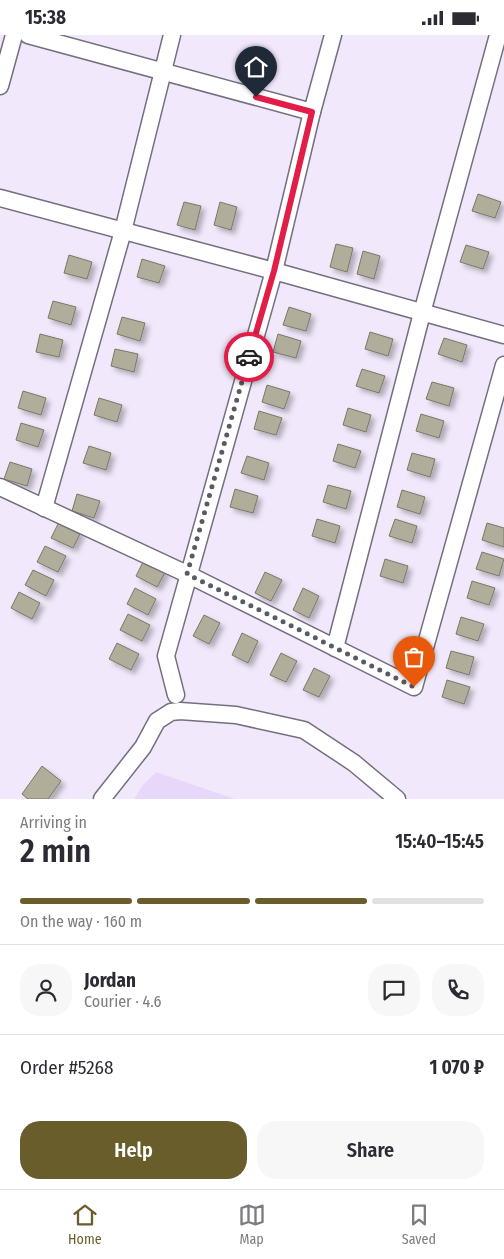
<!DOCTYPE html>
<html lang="en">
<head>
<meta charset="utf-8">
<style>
  :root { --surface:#fff; --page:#f7f7f7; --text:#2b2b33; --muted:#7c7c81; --line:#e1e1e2; --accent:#695e2b }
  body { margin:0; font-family:"Fira Sans Condensed",sans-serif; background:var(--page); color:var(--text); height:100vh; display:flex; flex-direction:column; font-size:19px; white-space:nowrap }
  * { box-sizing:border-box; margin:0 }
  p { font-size:16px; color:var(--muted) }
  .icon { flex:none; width:28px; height:28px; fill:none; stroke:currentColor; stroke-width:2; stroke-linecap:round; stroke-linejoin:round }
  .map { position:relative; height:764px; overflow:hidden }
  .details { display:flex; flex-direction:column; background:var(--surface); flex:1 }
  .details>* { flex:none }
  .pin { position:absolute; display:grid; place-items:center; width:42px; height:42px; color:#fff; margin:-51px -21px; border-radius:50% 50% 50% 0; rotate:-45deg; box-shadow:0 0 5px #0007 }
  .pin .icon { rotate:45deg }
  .courier { position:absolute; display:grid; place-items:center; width:50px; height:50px; margin:-25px; border:4px solid #e11d48; border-radius:50%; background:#fff; color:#222; box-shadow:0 1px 6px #0007 }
  .summary em { font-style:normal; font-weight:600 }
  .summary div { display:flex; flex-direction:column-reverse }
  .summary { display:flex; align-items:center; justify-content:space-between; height:85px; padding:0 20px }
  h1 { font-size:32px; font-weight:600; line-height:38px }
  .bar { display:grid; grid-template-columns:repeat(4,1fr); gap:8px 5px; align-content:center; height:60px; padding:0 20px }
  .bar i { height:6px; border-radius:4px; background:var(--line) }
  .bar .current { background:var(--accent) }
  .bar p { grid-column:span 4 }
  .line { display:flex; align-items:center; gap:12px; padding:0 20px; border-top:1px solid var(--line) }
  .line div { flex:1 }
  .round { display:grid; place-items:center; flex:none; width:52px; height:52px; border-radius:20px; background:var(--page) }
  .primary-button { display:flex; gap:10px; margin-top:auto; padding:10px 20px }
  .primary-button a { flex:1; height:58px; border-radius:20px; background:var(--accent); color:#fff; font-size:20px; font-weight:600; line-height:58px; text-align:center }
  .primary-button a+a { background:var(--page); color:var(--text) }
  .status { display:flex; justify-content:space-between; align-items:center; height:35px; padding:0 25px; background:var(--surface); direction:ltr }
  .status svg { height:14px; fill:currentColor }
  .tabs { display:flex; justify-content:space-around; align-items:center; height:70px; border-top:1px solid var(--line); background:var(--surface); font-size:14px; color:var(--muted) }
  .tabs a { display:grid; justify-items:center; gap:2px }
  .tabs .current { color:var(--accent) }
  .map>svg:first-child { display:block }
</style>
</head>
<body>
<div class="status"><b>15:38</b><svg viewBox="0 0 49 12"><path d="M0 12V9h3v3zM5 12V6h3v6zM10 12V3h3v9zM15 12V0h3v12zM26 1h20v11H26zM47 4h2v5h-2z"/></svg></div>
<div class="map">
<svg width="504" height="764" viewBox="0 0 504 764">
  <defs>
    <filter id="shadow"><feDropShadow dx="4" dy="4" stdDeviation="2.5" flood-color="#0004"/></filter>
  </defs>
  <rect width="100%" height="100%" fill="#f1e9fb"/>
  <!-- green -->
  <path fill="#e7d8fb" d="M156 737 235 764H134L142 751Z"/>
  <!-- building -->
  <g fill="#b1ad9b" stroke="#7a7766" filter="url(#shadow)">
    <path d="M478 159 501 167 495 183 472 176Z"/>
    <path d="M184 167 201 171 195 195 177 190Z"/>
    <path d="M220 167 237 172 231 195 214 190Z"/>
    <path d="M336 209 353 213 347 237 330 232Z"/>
    <path d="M466 210 489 217 483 234 460 227Z"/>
    <path d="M363 216 380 221 374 244 357 239Z"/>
    <path d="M69 220 92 227 87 244 64 238Z"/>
    <path d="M142 224 165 231 159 248 137 242Z"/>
    <path d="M53 266 76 272 71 290 48 283Z"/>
    <path d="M289 272 311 279 306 296 283 290Z"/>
    <path d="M122 282 145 288 140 306 117 299Z"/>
    <path d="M370 297 393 304 388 321 365 314Z"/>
    <path d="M40 299 63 305 59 322 36 317Z"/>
    <path d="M278 299 301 306 296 323 273 317Z"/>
    <path d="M444 303 467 310 462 327 438 319Z"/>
    <path d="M115 314 138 319 134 337 111 331Z"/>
    <path d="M362 334 385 341 379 358 356 351Z"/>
    <path d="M432 347 454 353 449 371 426 364Z"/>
    <path d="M267 350 290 357 284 374 262 367Z"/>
    <path d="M23 356 46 363 41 380 18 373Z"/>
    <path d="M99 363 122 370 117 387 94 380Z"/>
    <path d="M348 373 371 380 366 397 343 390Z"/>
    <path d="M259 376 282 383 276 400 254 394Z"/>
    <path d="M421 379 444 386 439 403 416 396Z"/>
    <path d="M21 388 44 395 38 412 16 405Z"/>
    <path d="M338 409 361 416 355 433 333 426Z"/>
    <path d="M89 411 111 418 106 435 83 428Z"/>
    <path d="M412 418 435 424 430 442 407 435Z"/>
    <path d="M247 421 269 428 264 445 241 438Z"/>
    <path d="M10 427 32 434 27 451 4 444Z"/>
    <path d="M328 450 351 456 346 474 323 467Z"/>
    <path d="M235 454 258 461 253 478 230 472Z"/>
    <path d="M402 455 425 462 420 479 397 472Z"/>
    <path d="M77 459 100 466 94 483 72 476Z"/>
    <path d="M317 484 340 491 335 508 312 501Z"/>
    <path d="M395 484 417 491 412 508 389 501Z"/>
    <path d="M59 487 81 497 73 513 51 503Z"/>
    <path d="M487 488 504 493V512L482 505Z"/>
    <path d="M45 511 66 521 58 537 37 527Z"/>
    <path d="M482 517 504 524 499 541 476 534Z"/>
    <path d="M385 524 408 531 403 548 380 541Z"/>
    <path d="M144 525 166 536 157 552 136 541Z"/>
    <path d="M33 535 54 545 46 561 25 550Z"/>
    <path d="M265 537 282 545 271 566 255 558Z"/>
    <path d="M472 546 495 553 489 570 467 563Z"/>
    <path d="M135 553 156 564 148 580 127 569Z"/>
    <path d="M303 553 319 561 309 583 293 575Z"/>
    <path d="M19 557 40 568 32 584 11 573Z"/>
    <path d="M128 579 150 590 142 606 120 595Z"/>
    <path d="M204 580 220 588 209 609 193 601Z"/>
    <path d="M461 582 484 589 478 606 456 599Z"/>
    <path d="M242 598 258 606 248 628 232 620Z"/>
    <path d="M117 608 139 619 131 635 109 624Z"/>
    <path d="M451 616 474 622 469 640 446 633Z"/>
    <path d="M281 618 297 626 286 647 270 640Z"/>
    <path d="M314 633 330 641 319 662 303 655Z"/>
    <path d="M447 645 470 652 464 669 442 662Z"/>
    <path d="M42 731 61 746 48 764H28L22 759Z"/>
  </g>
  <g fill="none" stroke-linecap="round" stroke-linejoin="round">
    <!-- minor casing -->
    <g stroke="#756e7e" stroke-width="19">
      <g id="minor">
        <path d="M28 0 312 77"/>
        <path d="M0 51 14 0"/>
        <path d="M0 163 274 236 504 300"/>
        <path d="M0 452 187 539 414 652 504 330"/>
        <path d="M44 473 123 196 172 0"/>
        <path d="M335 613 422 278 498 0"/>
        <path d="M176 660 166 621 274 236 312 77 333 0"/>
        <path d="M102 764 143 712 157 686 171 677 180 676 236 680 304 695 354 728 397 764"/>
      </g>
    </g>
    <!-- minor -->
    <use href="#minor" stroke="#fff" stroke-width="16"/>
  </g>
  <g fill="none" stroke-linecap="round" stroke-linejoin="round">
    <!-- done -->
    <path stroke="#5d5862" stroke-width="5" stroke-dasharray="0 9" d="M249 322 187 539 414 652"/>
    <!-- route -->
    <path stroke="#e11d48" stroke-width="6" d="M249 322 274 236 312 77 256 62"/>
  </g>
</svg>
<div class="pin" style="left:414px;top:652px;background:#ea580c"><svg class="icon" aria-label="bag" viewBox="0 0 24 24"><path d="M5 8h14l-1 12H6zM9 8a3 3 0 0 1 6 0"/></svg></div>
<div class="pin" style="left:256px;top:62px;background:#1f2937"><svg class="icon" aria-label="home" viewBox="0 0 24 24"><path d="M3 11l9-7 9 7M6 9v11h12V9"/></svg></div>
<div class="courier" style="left:249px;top:322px"><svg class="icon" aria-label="car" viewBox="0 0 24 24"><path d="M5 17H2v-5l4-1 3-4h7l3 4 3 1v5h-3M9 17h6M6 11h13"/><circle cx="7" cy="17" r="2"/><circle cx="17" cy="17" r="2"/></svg></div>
</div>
<section class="details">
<div class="summary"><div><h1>2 min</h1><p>Arriving in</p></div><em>15:40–15:45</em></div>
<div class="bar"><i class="current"></i><i class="current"></i><i class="current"></i><i></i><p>On the way · 160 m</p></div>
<div class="line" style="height:90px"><a class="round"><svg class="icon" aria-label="person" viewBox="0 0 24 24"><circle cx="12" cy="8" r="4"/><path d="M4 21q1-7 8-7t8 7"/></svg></a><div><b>Jordan</b><p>Courier · 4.6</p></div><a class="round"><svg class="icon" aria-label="chat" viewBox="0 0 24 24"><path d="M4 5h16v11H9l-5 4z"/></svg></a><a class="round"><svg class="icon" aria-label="phone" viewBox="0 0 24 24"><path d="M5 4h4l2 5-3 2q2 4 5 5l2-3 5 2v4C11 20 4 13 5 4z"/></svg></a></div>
<div class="line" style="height:65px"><div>Order #5268</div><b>1 070 ₽</b></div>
<div class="primary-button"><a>Help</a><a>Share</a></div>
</section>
<nav class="tabs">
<a class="current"><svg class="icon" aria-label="home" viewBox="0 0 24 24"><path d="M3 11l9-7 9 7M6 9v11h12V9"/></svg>Home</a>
<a><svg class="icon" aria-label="map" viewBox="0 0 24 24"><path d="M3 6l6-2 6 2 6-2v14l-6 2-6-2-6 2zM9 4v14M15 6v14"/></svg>Map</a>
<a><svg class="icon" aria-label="saved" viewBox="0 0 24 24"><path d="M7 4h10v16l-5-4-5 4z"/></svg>Saved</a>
</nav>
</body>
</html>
